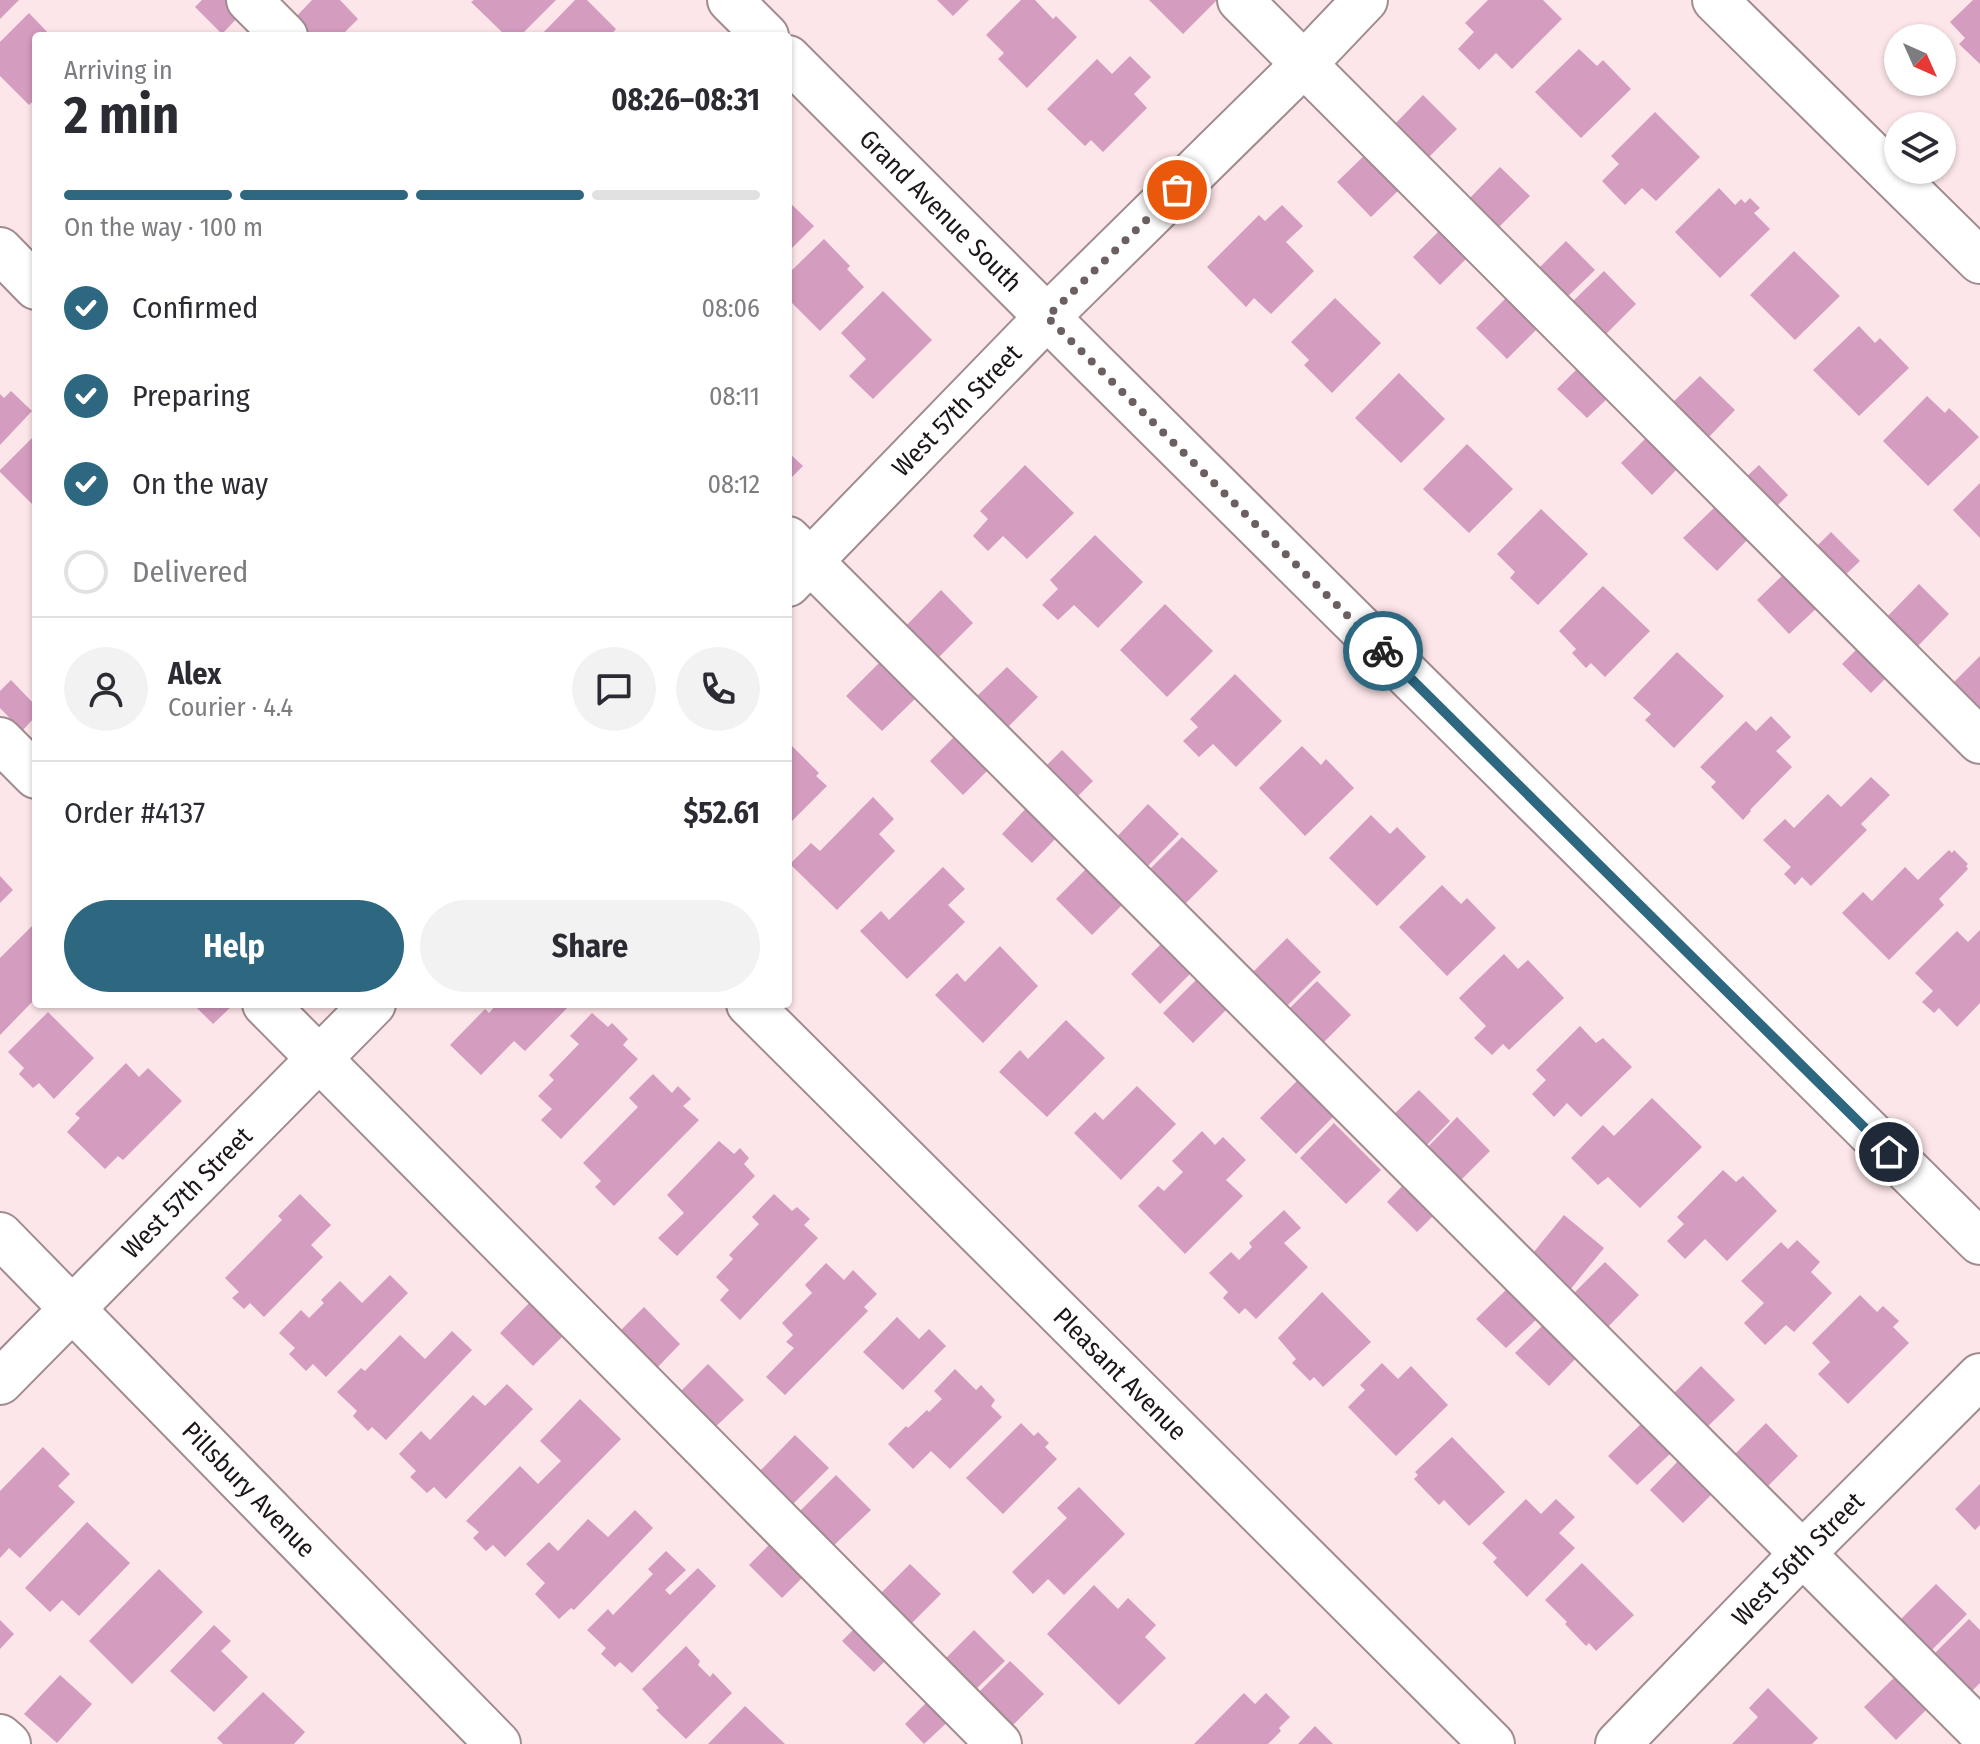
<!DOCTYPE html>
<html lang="en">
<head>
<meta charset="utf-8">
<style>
  :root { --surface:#fff; --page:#f2f2f3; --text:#2b2b33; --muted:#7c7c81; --line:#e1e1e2; --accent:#2d6880 }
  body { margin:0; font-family:"Fira Sans Condensed",sans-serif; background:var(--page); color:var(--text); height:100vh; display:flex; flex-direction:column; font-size:30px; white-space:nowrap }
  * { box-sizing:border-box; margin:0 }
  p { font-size:26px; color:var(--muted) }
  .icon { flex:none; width:44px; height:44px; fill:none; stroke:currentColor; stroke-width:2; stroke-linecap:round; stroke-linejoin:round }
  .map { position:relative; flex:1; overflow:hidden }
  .drawer { position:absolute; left:32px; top:32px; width:760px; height:976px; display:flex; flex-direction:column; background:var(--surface); border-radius:8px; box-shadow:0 2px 6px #0004 }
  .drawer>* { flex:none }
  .needle { width:52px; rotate:135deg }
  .fabs { position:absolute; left:1884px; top:24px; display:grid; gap:16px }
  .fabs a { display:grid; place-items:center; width:72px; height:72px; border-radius:50%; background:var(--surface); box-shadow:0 2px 6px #0004; font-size:40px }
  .pin { position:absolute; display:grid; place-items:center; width:68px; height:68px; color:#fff; margin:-34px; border:4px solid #fff; border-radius:50%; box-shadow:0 2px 8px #0007 }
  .courier { position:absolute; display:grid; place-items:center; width:80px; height:80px; margin:-40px; border:6px solid #2d6880; border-radius:50%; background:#fff; color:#222; box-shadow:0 2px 10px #0007 }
  .summary em { font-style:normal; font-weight:700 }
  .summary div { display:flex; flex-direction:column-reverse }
  .summary { display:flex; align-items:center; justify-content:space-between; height:136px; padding:0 32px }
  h1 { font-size:52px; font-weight:700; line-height:60px }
  .bar { display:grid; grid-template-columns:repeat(4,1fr); gap:12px 8px; align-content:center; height:96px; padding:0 32px }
  .bar i { height:10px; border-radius:6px; background:var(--line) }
  .bar .on { background:var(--accent) }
  .bar p { grid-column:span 4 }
  .line { display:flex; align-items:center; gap:20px; padding:0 32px; border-top:2px solid var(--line) }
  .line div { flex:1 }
  .round { display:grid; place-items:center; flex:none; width:84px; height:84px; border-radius:42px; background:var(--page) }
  ol { padding:0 32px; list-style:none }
  li { display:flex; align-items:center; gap:24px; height:88px }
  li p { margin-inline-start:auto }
  li .icon { padding:8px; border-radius:50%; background:var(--accent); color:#fff; stroke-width:4 }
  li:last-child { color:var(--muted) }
  li i { width:44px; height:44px; border:4px solid var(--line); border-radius:50% }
  .cta { display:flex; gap:16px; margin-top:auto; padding:16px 32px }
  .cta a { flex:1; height:92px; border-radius:48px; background:var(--accent); color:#fff; font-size:32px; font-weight:700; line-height:92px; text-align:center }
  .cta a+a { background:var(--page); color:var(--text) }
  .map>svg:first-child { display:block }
</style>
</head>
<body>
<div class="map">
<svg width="1980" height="1744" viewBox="0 0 1980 1744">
  <rect width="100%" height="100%" fill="#fde6e9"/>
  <!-- building -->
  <g fill="#d49cbf">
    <path d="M0 0H19L0 19Z"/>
    <path d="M202 0H225L240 15 222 34 195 7Z"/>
    <path d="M312 0H340L358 19 341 36H311L294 19Z"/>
    <path d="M474 0H556L520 36H506L471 2Z"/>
    <path d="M575 0H587L616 29 611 35 612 36H540Z"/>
    <path d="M937 0H969L953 16Z"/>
    <path d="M1021 0H1035L1053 19 1056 16 1077 37 1027 88 998 59 1004 53 986 35Z"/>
    <path d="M1149 0H1217L1183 34Z"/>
    <path d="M1488 0H1543L1562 19 1512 69 1496 53 1479 70 1458 49 1474 32 1465 23Z"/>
    <path d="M1973 0H1980V64L1959 44 1965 38 1950 22Z"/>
    <path d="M29 13 51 36H36V98L29 105 0 76V42Z"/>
    <path d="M1579 49 1597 66 1603 60 1631 89 1581 138 1535 92Z"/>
    <path d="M1130 56 1151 77 1134 94 1147 108 1103 152 1091 140 1085 146 1047 109 1097 59 1112 74Z"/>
    <path d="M1423 95 1457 129 1426 160 1392 127Z"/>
    <path d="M1655 112 1700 157 1656 201 1642 188 1625 205 1602 181 1619 164 1611 156Z"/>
    <path d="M1369 151 1403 186 1371 217 1337 182Z"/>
    <path d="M1500 167 1530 196 1496 230 1467 201Z"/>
    <path d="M1719 188 1735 205 1741 199 1745 203 1750 198 1760 208 1754 213 1770 229 1720 278 1675 232Z"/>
    <path d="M788 201 814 226 788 252Z"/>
    <path d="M1282 205 1303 226 1286 242 1314 271 1271 314 1254 298 1246 307 1207 267 1259 215 1265 221Z"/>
    <path d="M1444 226 1471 254 1440 285 1413 257Z"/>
    <path d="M824 239 850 266 847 269 864 287 820 331 788 299V274Z"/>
    <path d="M1566 241 1595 270 1565 299 1536 271Z"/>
    <path d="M1794 251 1840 296 1795 340 1750 295Z"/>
    <path d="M1604 271 1636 304 1602 338 1569 305Z"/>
    <path d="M883 291 932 340 873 399 849 376 866 359 841 333Z"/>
    <path d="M1509 295 1540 326 1507 359 1476 328Z"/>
    <path d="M1335 298 1381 343 1332 393 1304 365 1309 360 1291 342Z"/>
    <path d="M1859 326 1875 343 1880 338 1909 368 1859 416 1813 370Z"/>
    <path d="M1581 365 1610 396 1587 418 1557 389Z"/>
    <path d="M1399 373 1445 419 1401 463 1355 418Z"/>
    <path d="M1700 376 1735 410 1705 441 1669 406Z"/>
    <path d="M11 391 32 411 0 445V394L4 398Z"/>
    <path d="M1927 396 1945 413 1949 408 1979 437 1928 486 1883 441Z"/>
    <path d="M36 434V508L0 472V470Z"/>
    <path d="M1649 435 1680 466 1652 495 1621 463Z"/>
    <path d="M1467 444 1513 489 1469 533 1423 489Z"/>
    <path d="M788 452 803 466 788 481Z"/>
    <path d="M1025 465 1074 513 1027 559 1003 536 988 551 973 536 988 519 980 511Z"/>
    <path d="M1759 465 1788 495 1771 512 1741 482Z"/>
    <path d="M1980 483V538L1953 510Z"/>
    <path d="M1718 504 1751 536 1717 571 1683 538Z"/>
    <path d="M1541 509 1588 554 1538 605 1510 578 1515 572 1497 554Z"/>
    <path d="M1831 532 1860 561 1842 578 1814 549Z"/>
    <path d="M1095 535 1143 582 1098 628 1074 605 1058 620 1042 605 1058 589 1050 580Z"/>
    <path d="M1786 572 1819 606 1789 634 1757 600Z"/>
    <path d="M1919 584 1949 614 1914 650 1884 620Z"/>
    <path d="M1603 586 1650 631 1605 677 1591 663 1586 668 1572 653 1576 649 1559 631Z"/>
    <path d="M941 590 973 623 934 662 902 630Z"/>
    <path d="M1165 604 1213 651 1167 697 1120 650Z"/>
    <path d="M1859 647 1888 676 1871 693 1842 664Z"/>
    <path d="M1677 652 1724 696 1674 748 1645 720 1651 714 1633 698Z"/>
    <path d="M1980 656V719L1948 688Z"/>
    <path d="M884 658 920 694 882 731 846 696Z"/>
    <path d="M1007 667 1038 697 1004 731 973 700Z"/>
    <path d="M1235 674 1282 721 1236 767 1213 744 1199 757 1183 741 1198 727 1190 719Z"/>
    <path d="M11 680 36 706V716L22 731 0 708V691Z"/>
    <path d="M1771 716 1791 737 1776 751 1792 767 1750 810 1751 811 1743 820 1711 787 1716 782 1700 767 1746 721 1756 731Z"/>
    <path d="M958 733 992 766 963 795 930 761Z"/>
    <path d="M788 742 819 773 816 776 827 786 788 825Z"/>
    <path d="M1302 746 1321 765 1326 759 1354 788 1305 836 1259 788Z"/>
    <path d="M1062 750 1093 781 1074 800 1043 769Z"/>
    <path d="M1871 777 1890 795 1861 824 1867 830 1811 886 1802 877 1795 885 1784 874 1791 867 1763 840 1785 819 1794 828 1828 794 1841 807Z"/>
    <path d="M873 797 894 819 879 834 895 851 837 910 790 864 811 843 820 851Z"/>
    <path d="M1148 804 1179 834 1143 871 1113 841Z"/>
    <path d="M1029 805 1060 834 1032 863 1002 834Z"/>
    <path d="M1371 815 1390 834 1397 827 1426 857 1377 906 1329 858Z"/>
    <path d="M1182 837 1218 871 1181 908 1146 873Z"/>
    <path d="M1949 850 1952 853 1954 850 1968 864 1966 866 1968 869 1939 899 1944 905 1889 960 1842 913 1863 892 1872 901 1905 867 1918 880Z"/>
    <path d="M1090 865 1126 901 1092 935 1056 899Z"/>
    <path d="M943 867 965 889 948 905 965 922 907 979 860 931 881 911 889 920Z"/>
    <path d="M0 876 13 890 0 903Z"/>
    <path d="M1442 885 1461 904 1467 898 1496 928 1447 976 1399 927Z"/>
    <path d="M34 924 36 926V998L0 1035V958Z"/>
    <path d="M1980 930V1003L1957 1027 1939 1008 1934 1013 1922 1002 1933 991 1915 973 1957 931 1968 942Z"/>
    <path d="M1287 938 1321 972 1282 1011 1248 977Z"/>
    <path d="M1164 941 1194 970 1160 1004 1131 974Z"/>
    <path d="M1000 946 1038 986 983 1043 935 995 957 973 965 982Z"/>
    <path d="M1504 954 1518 969 1528 960 1564 998 1509 1050 1503 1044 1492 1055 1474 1038 1486 1026 1459 998Z"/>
    <path d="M1203 973 1233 1003 1193 1043 1163 1013Z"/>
    <path d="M1317 981 1351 1015 1320 1046 1286 1012Z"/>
    <path d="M193 1004H234L213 1024Z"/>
    <path d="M497 1004H571L525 1051 514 1041 481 1075 450 1045 485 1009 489 1013Z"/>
    <path d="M48 1012 94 1058 54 1099 39 1083 33 1088 19 1074 24 1068 8 1052Z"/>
    <path d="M592 1013 608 1027 612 1023 628 1039 623 1045 638 1059 561 1139 541 1120 552 1109 538 1096 554 1080 549 1075 579 1044 570 1036Z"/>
    <path d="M1066 1020 1105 1058 1047 1117 999 1072 1020 1050 1028 1059Z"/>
    <path d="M1580 1026 1596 1043 1603 1038 1632 1067 1581 1117 1567 1103 1554 1117 1532 1094 1546 1080 1536 1070Z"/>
    <path d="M126 1063 139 1077 148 1068 182 1101 123 1160 118 1156 105 1169 67 1132 80 1118 75 1114Z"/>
    <path d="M653 1074 672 1093 678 1086 691 1099 683 1106 699 1120 614 1206 595 1187 601 1181 583 1163 638 1107 629 1098Z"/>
    <path d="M1299 1079 1335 1115 1296 1154 1260 1118Z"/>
    <path d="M1137 1086 1176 1124 1121 1180 1074 1133 1095 1112 1103 1120Z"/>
    <path d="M1419 1090 1450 1121 1422 1150 1390 1118Z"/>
    <path d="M1652 1098 1702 1147 1640 1208 1608 1177 1598 1185 1571 1158 1603 1125 1614 1136Z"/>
    <path d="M1457 1117 1490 1151 1457 1184 1424 1151Z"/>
    <path d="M1334 1123 1381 1170 1346 1204 1300 1158Z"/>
    <path d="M1202 1131 1215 1145 1223 1137 1246 1160 1226 1180 1243 1196 1185 1254 1138 1206 1158 1186 1164 1191 1183 1172 1172 1161Z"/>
    <path d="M719 1141 734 1154 740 1148 749 1158 744 1164 755 1176 677 1256 658 1238 684 1213 667 1195Z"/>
    <path d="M1723 1170 1736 1182 1743 1176 1777 1211 1727 1261 1705 1239 1685 1259 1667 1241 1684 1224 1677 1217Z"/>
    <path d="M1406 1182 1437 1212 1417 1232 1387 1202Z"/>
    <path d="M300 1194 331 1225 311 1245 323 1257 264 1317 250 1303 244 1309 232 1298 239 1292 225 1278 282 1220 278 1216Z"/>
    <path d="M774 1194 792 1211 797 1207 810 1219 804 1225 818 1238 740 1320 720 1300 729 1290 716 1277 733 1259 729 1255 759 1224 752 1217Z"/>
    <path d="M1284 1210 1301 1228 1284 1243 1308 1267 1256 1319 1245 1308 1239 1314 1223 1298 1228 1292 1209 1273 1231 1252 1239 1260 1252 1247 1249 1243Z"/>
    <path d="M1564 1215 1604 1248 1569 1291 1529 1258Z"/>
    <path d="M1797 1240 1820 1262 1811 1272 1832 1293 1794 1332 1786 1325 1765 1345 1744 1323 1764 1303 1741 1281 1781 1242 1788 1249Z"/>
    <path d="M1605 1262 1639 1295 1603 1332 1569 1298Z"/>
    <path d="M826 1263 844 1280 853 1270 877 1294 864 1307 868 1311 785 1395 766 1377 794 1348 786 1342 793 1335 782 1323 812 1293 805 1285Z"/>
    <path d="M390 1275 408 1293 326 1377 313 1364 306 1371 289 1354 295 1348 279 1333 301 1310 309 1318 324 1303 321 1300 340 1281 362 1303Z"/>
    <path d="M1508 1288 1538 1318 1506 1348 1476 1319Z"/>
    <path d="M1322 1292 1371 1342 1323 1387 1314 1377 1310 1381 1292 1363 1296 1359 1278 1338Z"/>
    <path d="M1860 1295 1877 1312 1883 1306 1899 1321 1893 1327 1909 1343 1848 1404 1818 1374 1830 1362 1812 1343Z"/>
    <path d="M536 1296 570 1329 533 1366 500 1333Z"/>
    <path d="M644 1307 680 1344 653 1372 616 1335Z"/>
    <path d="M897 1317 919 1339 929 1329 946 1346 903 1390 863 1352Z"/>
    <path d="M1547 1321 1580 1354 1549 1386 1515 1353Z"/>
    <path d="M452 1331 472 1350 386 1440 372 1427 368 1431 353 1416 357 1411 337 1392 361 1368 365 1371 400 1335 425 1359Z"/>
    <path d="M1382 1363 1398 1379 1411 1366 1448 1405 1396 1456 1348 1407 1365 1390 1360 1385Z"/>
    <path d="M708 1364 744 1400 712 1430 677 1395Z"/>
    <path d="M1701 1366 1735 1400 1703 1431 1670 1397Z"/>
    <path d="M955 1369 976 1390 981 1385 995 1400 991 1406 1002 1417 950 1469 931 1451 913 1469 888 1444 906 1426 908 1428 927 1410 929 1412 942 1399 934 1391Z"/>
    <path d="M507 1384 533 1409 446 1499 434 1487 427 1493 410 1477 416 1471 399 1454 421 1431 430 1440 473 1395 485 1406Z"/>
    <path d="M580 1399 621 1439 505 1557 493 1545 486 1551 473 1538 479 1532 466 1521 520 1466 538 1484 561 1461 540 1441Z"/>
    <path d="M1643 1422 1672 1452 1637 1485 1608 1456Z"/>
    <path d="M1021 1423 1034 1436 1038 1432 1049 1443 1045 1447 1057 1459 1003 1514 966 1478Z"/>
    <path d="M1766 1423 1798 1456 1764 1490 1732 1457Z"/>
    <path d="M795 1435 829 1468 791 1506 758 1473Z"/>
    <path d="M1452 1437 1505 1492 1469 1526 1444 1500 1439 1505 1414 1479 1418 1475 1415 1472Z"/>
    <path d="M43 1447 70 1474 58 1486 75 1502 20 1558 9 1548 0 1558V1491Z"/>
    <path d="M1683 1456 1716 1490 1683 1523 1650 1490Z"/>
    <path d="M836 1475 871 1510 830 1549 797 1514Z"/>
    <path d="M1980 1484V1525L1975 1530 1955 1509Z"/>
    <path d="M1079 1487 1125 1534 1064 1595 1048 1579 1033 1594 1012 1572 1067 1518 1057 1508Z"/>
    <path d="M1526 1499 1541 1514 1556 1499 1575 1517 1559 1533 1575 1548 1527 1597 1493 1562 1497 1558 1482 1543Z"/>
    <path d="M635 1510 653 1528 574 1610 571 1608 559 1619 535 1594 545 1583 526 1564 549 1542 558 1551 588 1519 608 1537Z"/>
    <path d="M87 1522 130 1563 79 1616 62 1600 50 1612 25 1588Z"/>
    <path d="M777 1537 810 1570 782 1598 749 1565Z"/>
    <path d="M666 1551 686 1570 665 1590 670 1595 698 1568 716 1586 632 1673 620 1662 615 1667 601 1654 606 1648 587 1630 608 1609 613 1615 653 1574 648 1569Z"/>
    <path d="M1582 1563 1634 1615 1596 1651 1589 1643 1586 1646 1565 1624 1567 1622 1545 1600Z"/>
    <path d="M910 1564 941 1594 909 1626 878 1596Z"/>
    <path d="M159 1569 203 1612 132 1684 89 1641Z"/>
    <path d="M1936 1584 1967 1614 1928 1654 1896 1624Z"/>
    <path d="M1094 1585 1118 1609 1128 1598 1156 1625 1145 1637 1166 1658 1119 1705 1047 1634Z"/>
    <path d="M1969 1619 1980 1630V1683L1966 1697 1929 1659Z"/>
    <path d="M0 1620 14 1634 0 1649Z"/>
    <path d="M860 1623 892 1654 874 1672 842 1641Z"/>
    <path d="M214 1625 231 1641 221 1651 248 1677 214 1712 170 1671Z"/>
    <path d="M974 1630 1005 1661 974 1691 944 1660Z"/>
    <path d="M686 1646 700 1661 698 1665 710 1677 713 1673 732 1693 686 1739 656 1710 659 1708 642 1689Z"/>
    <path d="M1010 1661 1044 1694 1010 1728 977 1694Z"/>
    <path d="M1901 1671 1933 1703 1896 1740 1864 1707Z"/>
    <path d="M60 1675 92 1704 57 1743 24 1714Z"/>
    <path d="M1768 1688 1818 1738 1812 1744H1732L1758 1717 1749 1708Z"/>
    <path d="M263 1692 305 1732 294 1744H223L217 1738Z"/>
    <path d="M1244 1693 1255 1704 1266 1693 1290 1717 1279 1728 1281 1731 1268 1744H1194Z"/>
    <path d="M934 1695 954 1716 924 1744 905 1724Z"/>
    <path d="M745 1706 785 1744H708Z"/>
    <path d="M1315 1726 1333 1744H1298Z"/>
  </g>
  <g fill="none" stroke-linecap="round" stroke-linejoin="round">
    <!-- minor casing -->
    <g stroke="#a08b8e" stroke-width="48">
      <g id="minor">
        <path d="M249 0 285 36"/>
        <path d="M730 0 766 36"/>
        <path d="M1240 0 1980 741"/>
        <path d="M1715 0 1980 261"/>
        <path id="s1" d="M788 58 1094 364 1980 1242"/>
        <path d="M0 250 36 287"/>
        <path d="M788 539 1980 1731"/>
        <path id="s2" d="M788 584 1047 317 1305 63 1365 0"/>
        <path d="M0 740 36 776"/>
        <path d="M265 1004 999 1744"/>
        <path id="s3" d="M749 1004 1492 1744"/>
        <path id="s4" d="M0 1235 498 1744"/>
        <path id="s5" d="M0 1382 373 1004"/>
        <path d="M0 1737 8 1744"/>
        <path id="s6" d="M1618 1744 1803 1553 1980 1376"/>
      </g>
    </g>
    <!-- minor -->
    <use href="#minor" stroke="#fff" stroke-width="44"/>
  </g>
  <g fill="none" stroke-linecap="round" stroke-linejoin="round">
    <!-- done -->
    <path stroke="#6b5f60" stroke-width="8" stroke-dasharray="0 14.4" d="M1177 190 1047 317 1383 651"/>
    <!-- route -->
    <path stroke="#2d6880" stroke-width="10" d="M1383 651 1889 1152"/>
  </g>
  <g text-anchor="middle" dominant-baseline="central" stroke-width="6" stroke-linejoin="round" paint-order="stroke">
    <!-- street labels -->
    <g font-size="26" fill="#1d1617" stroke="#fff">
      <text stroke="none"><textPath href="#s1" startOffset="216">Grand Avenue South</textPath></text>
      <text stroke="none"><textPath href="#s2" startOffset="242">West 57th Street</textPath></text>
      <text stroke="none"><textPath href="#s5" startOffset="266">West 57th Street</textPath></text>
      <text stroke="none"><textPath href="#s3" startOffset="524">Pleasant Avenue</textPath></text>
      <text stroke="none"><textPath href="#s4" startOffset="356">Pillsbury Avenue</textPath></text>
      <text stroke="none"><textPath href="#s6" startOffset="258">West 56th Street</textPath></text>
    </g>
  </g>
</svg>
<div class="fabs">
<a><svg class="needle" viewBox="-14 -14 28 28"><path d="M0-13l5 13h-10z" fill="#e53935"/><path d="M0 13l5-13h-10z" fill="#7c7c81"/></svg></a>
<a><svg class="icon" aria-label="layers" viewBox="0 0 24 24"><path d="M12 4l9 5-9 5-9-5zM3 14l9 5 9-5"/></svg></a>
</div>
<div class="pin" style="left:1177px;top:190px;background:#ea580c"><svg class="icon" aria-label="bag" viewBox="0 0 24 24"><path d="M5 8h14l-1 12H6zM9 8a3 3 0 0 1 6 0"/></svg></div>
<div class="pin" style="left:1889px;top:1152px;background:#1f2937"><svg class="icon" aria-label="home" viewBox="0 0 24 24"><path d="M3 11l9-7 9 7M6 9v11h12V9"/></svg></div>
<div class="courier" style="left:1383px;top:651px"><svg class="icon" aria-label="bike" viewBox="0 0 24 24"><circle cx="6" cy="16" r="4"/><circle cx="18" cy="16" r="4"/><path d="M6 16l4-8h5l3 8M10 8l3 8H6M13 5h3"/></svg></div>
<section class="drawer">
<div class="summary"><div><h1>2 min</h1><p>Arriving in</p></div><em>08:26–08:31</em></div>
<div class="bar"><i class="on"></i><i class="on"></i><i class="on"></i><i></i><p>On the way · 100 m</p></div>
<ol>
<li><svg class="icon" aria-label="check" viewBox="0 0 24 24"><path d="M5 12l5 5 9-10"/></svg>Confirmed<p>08:06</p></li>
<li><svg class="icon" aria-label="check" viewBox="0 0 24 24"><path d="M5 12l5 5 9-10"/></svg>Preparing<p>08:11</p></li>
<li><svg class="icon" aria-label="check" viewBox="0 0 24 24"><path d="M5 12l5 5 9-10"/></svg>On the way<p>08:12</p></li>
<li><i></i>Delivered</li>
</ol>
<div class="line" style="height:144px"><a class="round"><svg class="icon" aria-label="person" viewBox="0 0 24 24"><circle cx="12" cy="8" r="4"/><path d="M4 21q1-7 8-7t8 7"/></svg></a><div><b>Alex</b><p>Courier · 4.4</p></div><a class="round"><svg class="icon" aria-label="chat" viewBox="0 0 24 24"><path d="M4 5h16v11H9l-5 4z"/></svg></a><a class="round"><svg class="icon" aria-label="phone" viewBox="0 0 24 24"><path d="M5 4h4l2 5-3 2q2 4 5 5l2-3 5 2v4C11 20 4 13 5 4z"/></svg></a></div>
<div class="line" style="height:104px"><div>Order #4137</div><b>$52.61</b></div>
<div class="cta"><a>Help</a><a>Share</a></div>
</section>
</div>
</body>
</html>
